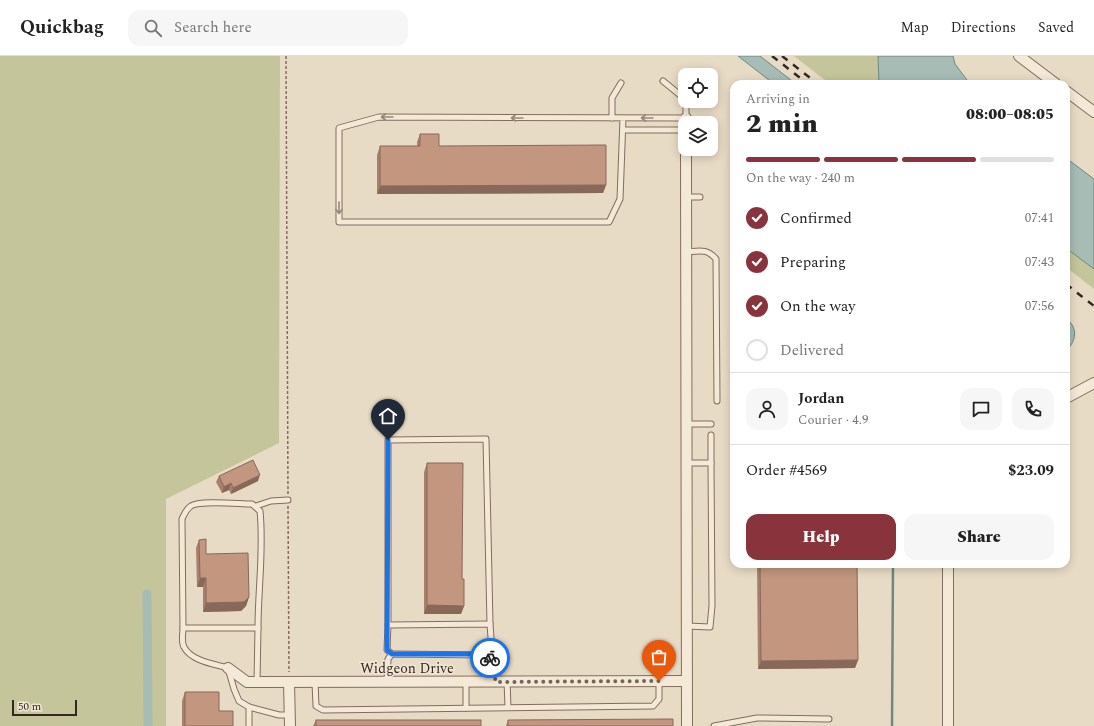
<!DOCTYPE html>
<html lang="en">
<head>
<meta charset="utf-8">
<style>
  :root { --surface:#fff; --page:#f6f6f6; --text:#222; --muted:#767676; --line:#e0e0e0; --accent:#89343c }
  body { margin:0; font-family:Spectral,serif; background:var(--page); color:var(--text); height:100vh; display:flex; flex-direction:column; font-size:15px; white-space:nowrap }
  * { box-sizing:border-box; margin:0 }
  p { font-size:13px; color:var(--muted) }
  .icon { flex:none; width:22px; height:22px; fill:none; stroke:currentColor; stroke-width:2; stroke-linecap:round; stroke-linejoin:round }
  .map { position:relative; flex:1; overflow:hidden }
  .side { position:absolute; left:730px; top:24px; width:340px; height:488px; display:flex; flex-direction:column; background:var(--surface); border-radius:12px; box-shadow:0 2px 10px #0003 }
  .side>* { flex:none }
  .buttons { position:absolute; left:678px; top:12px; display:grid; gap:8px }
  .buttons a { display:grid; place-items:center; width:40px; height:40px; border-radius:8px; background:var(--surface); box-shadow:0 2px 10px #0003; font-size:20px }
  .scale { position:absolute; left:12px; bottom:10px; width:65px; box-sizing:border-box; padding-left:4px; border:2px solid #33271f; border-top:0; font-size:11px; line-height:14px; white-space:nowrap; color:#33271f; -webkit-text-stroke:3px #f1e6d4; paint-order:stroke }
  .pin { position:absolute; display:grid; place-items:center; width:34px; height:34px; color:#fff; margin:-41px -17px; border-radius:50% 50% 50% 0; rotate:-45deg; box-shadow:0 0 4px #0007 }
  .pin .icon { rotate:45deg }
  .courier { position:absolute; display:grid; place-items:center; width:40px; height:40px; margin:-20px; border:3px solid #1a73e8; border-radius:50%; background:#fff; color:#222; box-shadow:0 1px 5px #0007 }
  .headline em { font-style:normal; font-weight:800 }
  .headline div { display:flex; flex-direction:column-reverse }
  .headline { display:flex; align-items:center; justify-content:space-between; height:68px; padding:0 16px }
  h1 { font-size:26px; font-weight:800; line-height:30px }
  .bar { display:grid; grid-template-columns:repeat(4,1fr); gap:6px 4px; align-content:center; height:48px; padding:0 16px }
  .bar i { height:5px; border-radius:3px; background:var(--line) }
  .bar .current { background:var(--accent) }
  .bar p { grid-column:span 4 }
  .line { display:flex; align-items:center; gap:10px; padding:0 16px; border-top:1px solid var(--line) }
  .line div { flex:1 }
  .round { display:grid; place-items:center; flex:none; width:42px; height:42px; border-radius:12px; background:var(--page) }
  ol { padding:0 16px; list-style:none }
  li { display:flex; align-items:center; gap:12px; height:44px }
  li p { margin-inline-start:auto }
  li .icon { padding:4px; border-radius:50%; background:var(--accent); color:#fff; stroke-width:4 }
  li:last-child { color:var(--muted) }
  li i { width:22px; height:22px; border:2px solid var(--line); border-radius:50% }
  .button { display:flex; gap:8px; margin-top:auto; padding:8px 16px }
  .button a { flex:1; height:46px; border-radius:12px; background:var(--accent); color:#fff; font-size:16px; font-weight:800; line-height:46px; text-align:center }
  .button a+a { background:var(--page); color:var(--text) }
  header { display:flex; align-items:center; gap:24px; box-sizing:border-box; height:56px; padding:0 20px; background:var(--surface); border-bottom:1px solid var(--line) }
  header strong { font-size:19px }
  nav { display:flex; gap:22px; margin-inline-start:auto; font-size:14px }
  .search { width:280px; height:36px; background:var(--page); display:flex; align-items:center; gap:10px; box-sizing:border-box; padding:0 14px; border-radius:12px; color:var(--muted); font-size:15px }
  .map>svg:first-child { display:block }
</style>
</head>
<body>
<header>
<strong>Quickbag</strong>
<div class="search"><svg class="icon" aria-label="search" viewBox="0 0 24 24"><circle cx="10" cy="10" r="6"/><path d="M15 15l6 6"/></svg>Search here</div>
<nav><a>Map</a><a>Directions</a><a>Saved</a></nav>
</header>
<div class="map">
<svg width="1094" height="670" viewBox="0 0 1094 670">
  <rect width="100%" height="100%" fill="#e8dbc5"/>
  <!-- green -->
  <g fill="#c4c59a">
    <path d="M0 0H280L279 387 166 443V670H0Z"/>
    <path d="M794 0H878L879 28H830Z"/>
    <path d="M1066 191 1094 213V233L1066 211Z"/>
  </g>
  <!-- water -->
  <g fill="#a6bcb4" stroke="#6e8980">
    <path d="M738 0H760L796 28H774Z"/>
    <path d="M878 0H953L955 8 970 28H879Z"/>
    <path d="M1066 102 1094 123V213L1066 192Z"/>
    <path d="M1066 262C1078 272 1077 284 1066 295Z"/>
  </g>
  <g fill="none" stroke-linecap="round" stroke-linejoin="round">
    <!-- stream -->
    <path stroke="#6e8980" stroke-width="2.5" d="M892 670 893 508"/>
    <!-- canal -->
    <path stroke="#a6bcb4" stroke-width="9" d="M147 538 148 670"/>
    <!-- lane casing -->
    <g stroke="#816d5d" stroke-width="7">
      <g id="lane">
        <path d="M663 25 685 43"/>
        <path d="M612 62V42L621 27"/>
        <path d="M623 62 620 143 609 166H339V72L379 61 686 62V45"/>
        <path d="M623 74H685"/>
        <path d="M686 141H700"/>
        <path d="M686 196C699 195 707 192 716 203L717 345"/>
        <path d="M687 368H711"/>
        <path d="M687 407H711L712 550 710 571 687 570"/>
        <path d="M711 407V379"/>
        <path d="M256 450 271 445 288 444"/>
        <path d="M388 569V384L486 383 490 568"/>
        <path d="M183 572 182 463C184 459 186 453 191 450 200 444 239 448 252 448L260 455C264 493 258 533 258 572"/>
        <path d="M392 598 387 594 388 569 490 568 491 582 486 599"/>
        <path d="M507 625 508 651"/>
        <path d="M315 626 316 650 323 654 653 650 659 643V625"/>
        <path d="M387 626 388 603 392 598 486 599 490 601 496 626"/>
        <path d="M466 626V652"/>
        <path d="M249 651 239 645 234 633 228 612C214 608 191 605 184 591 181 586 183 578 183 572H258L257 626"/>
        <path d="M249 670V651L279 659H290"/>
        <path d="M714 670 757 662 829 663"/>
      </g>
    </g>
    <!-- street casing -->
    <g stroke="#816d5d" stroke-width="12">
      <g id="street">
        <path d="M1019 0 1056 28"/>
        <path d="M1066 35 1094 56"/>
        <path d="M686 62V67"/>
        <path d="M686 93 687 670"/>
        <path d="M1066 342 1094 327"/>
        <path d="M228 612 247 626 687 625"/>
        <path d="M289 626 290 670"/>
        <path d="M948 670V508"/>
      </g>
    </g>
    <!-- path -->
    <g stroke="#816d5d" stroke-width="1.5" stroke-dasharray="3 2" stroke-linecap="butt">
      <path d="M286 0 288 438"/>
      <path d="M288 450 289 616"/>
    </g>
    <!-- lane -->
    <use href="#lane" stroke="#f4e9d7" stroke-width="5"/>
    <!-- street -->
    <use href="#street" stroke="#f4e9d7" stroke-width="10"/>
    <!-- rail -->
    <g stroke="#33271f" stroke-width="2.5" stroke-dasharray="7 7" stroke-linecap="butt">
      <path d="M772 0 808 28"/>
      <path d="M782 0 818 28"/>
      <path d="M1066 228 1094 250"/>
    </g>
  </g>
  <!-- wall -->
  <g fill="#a7816d">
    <path d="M420 78 439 90 606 129 603 137 377 138V99L380 90H417V86Z"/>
    <path d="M427 407 462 523 464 550 461 558H424V416Z"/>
    <path d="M219 420 258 425 231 438 229 434 222 437 216 426Z"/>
    <path d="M199 484 206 498 249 541 246 550 241 555 203 556V531H197L196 492Z"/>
    <path d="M757 508H857L858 604 855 612 758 613Z"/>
    <path d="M185 636 219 655 233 670H182V645Z"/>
    <path d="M316 664 481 670H313Z"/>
    <path d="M508 664 673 670H506Z"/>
  </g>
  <!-- shaded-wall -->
  <g fill="#886959">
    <path d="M606 129 603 137 377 138 380 130Z"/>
    <path d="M260 419 258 425 231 438 233 432Z"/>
    <path d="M231 427 229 434 222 437 224 431Z"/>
    <path d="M200 522H206L203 531H197Z"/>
    <path d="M249 541 246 550 241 555 203 556 206 547Z"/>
    <path d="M427 549 464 550 461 558H424Z"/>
    <path d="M858 604 855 612 758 613 761 605Z"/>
  </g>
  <!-- building -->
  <g fill="#c2967f" stroke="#886959">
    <path d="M420 78H439V90L606 89V129L380 130V90H420Z"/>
    <path d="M253 404 260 419 233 432 231 427 224 431 219 420Z"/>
    <path d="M427 407H463L462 523H464V550L427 549Z"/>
    <path d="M206 483V498L248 497 249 541 244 546 206 547V522H200L199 484Z"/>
    <path d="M760 508H857L858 604 761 605Z"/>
    <path d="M185 636H219V655H233V670H185Z"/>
    <path d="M673 663V670H508V664Z"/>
    <rect x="316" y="664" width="165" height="6"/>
  </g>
  <!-- one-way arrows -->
  <defs><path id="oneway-shaft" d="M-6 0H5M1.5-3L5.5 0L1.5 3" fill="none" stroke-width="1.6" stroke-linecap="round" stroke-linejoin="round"/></defs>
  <g stroke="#94887b">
    <use href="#oneway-shaft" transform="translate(387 61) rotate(-180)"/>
    <use href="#oneway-shaft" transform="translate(517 62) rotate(-180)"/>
    <use href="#oneway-shaft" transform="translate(647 62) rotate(180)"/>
    <use href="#oneway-shaft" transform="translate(339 152) rotate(90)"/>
  </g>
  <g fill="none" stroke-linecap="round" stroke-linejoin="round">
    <!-- done -->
    <path stroke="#726659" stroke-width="4" stroke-dasharray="0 7.2" d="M490 602 496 626 659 625"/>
    <!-- route -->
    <path stroke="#1a73e8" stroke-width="5" d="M388 384 387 594 392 598H483L490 602"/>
  </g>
  <g text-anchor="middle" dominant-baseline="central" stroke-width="3" stroke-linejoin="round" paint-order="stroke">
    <!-- street labels -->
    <g font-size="14" fill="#33271f" stroke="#f1e6d4">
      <text x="407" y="612">Widgeon Drive</text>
    </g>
  </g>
</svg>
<div class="buttons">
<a><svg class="icon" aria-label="locate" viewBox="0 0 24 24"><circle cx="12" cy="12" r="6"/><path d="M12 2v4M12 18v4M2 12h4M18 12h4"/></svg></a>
<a><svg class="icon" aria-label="layers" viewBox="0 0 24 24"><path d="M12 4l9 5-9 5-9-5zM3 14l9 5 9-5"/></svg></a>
</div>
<div class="scale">50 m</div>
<div class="pin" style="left:659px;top:625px;background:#ea580c"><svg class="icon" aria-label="bag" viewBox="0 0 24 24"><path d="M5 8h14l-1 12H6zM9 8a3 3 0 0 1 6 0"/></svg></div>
<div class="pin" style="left:388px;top:384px;background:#1f2937"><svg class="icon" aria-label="home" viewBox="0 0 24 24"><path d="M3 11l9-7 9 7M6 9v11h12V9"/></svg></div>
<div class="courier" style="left:490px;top:602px"><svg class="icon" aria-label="bike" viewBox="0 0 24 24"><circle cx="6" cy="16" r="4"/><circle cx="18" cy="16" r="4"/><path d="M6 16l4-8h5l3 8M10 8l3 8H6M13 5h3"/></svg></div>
<section class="side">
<div class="headline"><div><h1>2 min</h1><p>Arriving in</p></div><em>08:00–08:05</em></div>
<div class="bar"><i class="current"></i><i class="current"></i><i class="current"></i><i></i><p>On the way · 240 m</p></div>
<ol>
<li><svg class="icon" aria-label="check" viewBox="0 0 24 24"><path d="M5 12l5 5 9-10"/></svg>Confirmed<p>07:41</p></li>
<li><svg class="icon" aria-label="check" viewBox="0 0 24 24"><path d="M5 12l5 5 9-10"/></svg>Preparing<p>07:43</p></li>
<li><svg class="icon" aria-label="check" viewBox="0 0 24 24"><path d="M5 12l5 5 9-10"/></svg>On the way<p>07:56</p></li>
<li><i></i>Delivered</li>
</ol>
<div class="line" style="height:72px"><a class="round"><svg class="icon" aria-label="person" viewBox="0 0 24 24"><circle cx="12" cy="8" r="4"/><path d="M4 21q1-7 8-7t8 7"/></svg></a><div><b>Jordan</b><p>Courier · 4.9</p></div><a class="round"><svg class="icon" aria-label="chat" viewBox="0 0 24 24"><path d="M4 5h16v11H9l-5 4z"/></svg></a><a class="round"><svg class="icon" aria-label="phone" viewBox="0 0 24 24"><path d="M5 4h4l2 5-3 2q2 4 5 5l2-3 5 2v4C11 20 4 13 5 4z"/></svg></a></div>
<div class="line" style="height:52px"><div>Order #4569</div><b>$23.09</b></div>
<div class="button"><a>Help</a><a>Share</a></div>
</section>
</div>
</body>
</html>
